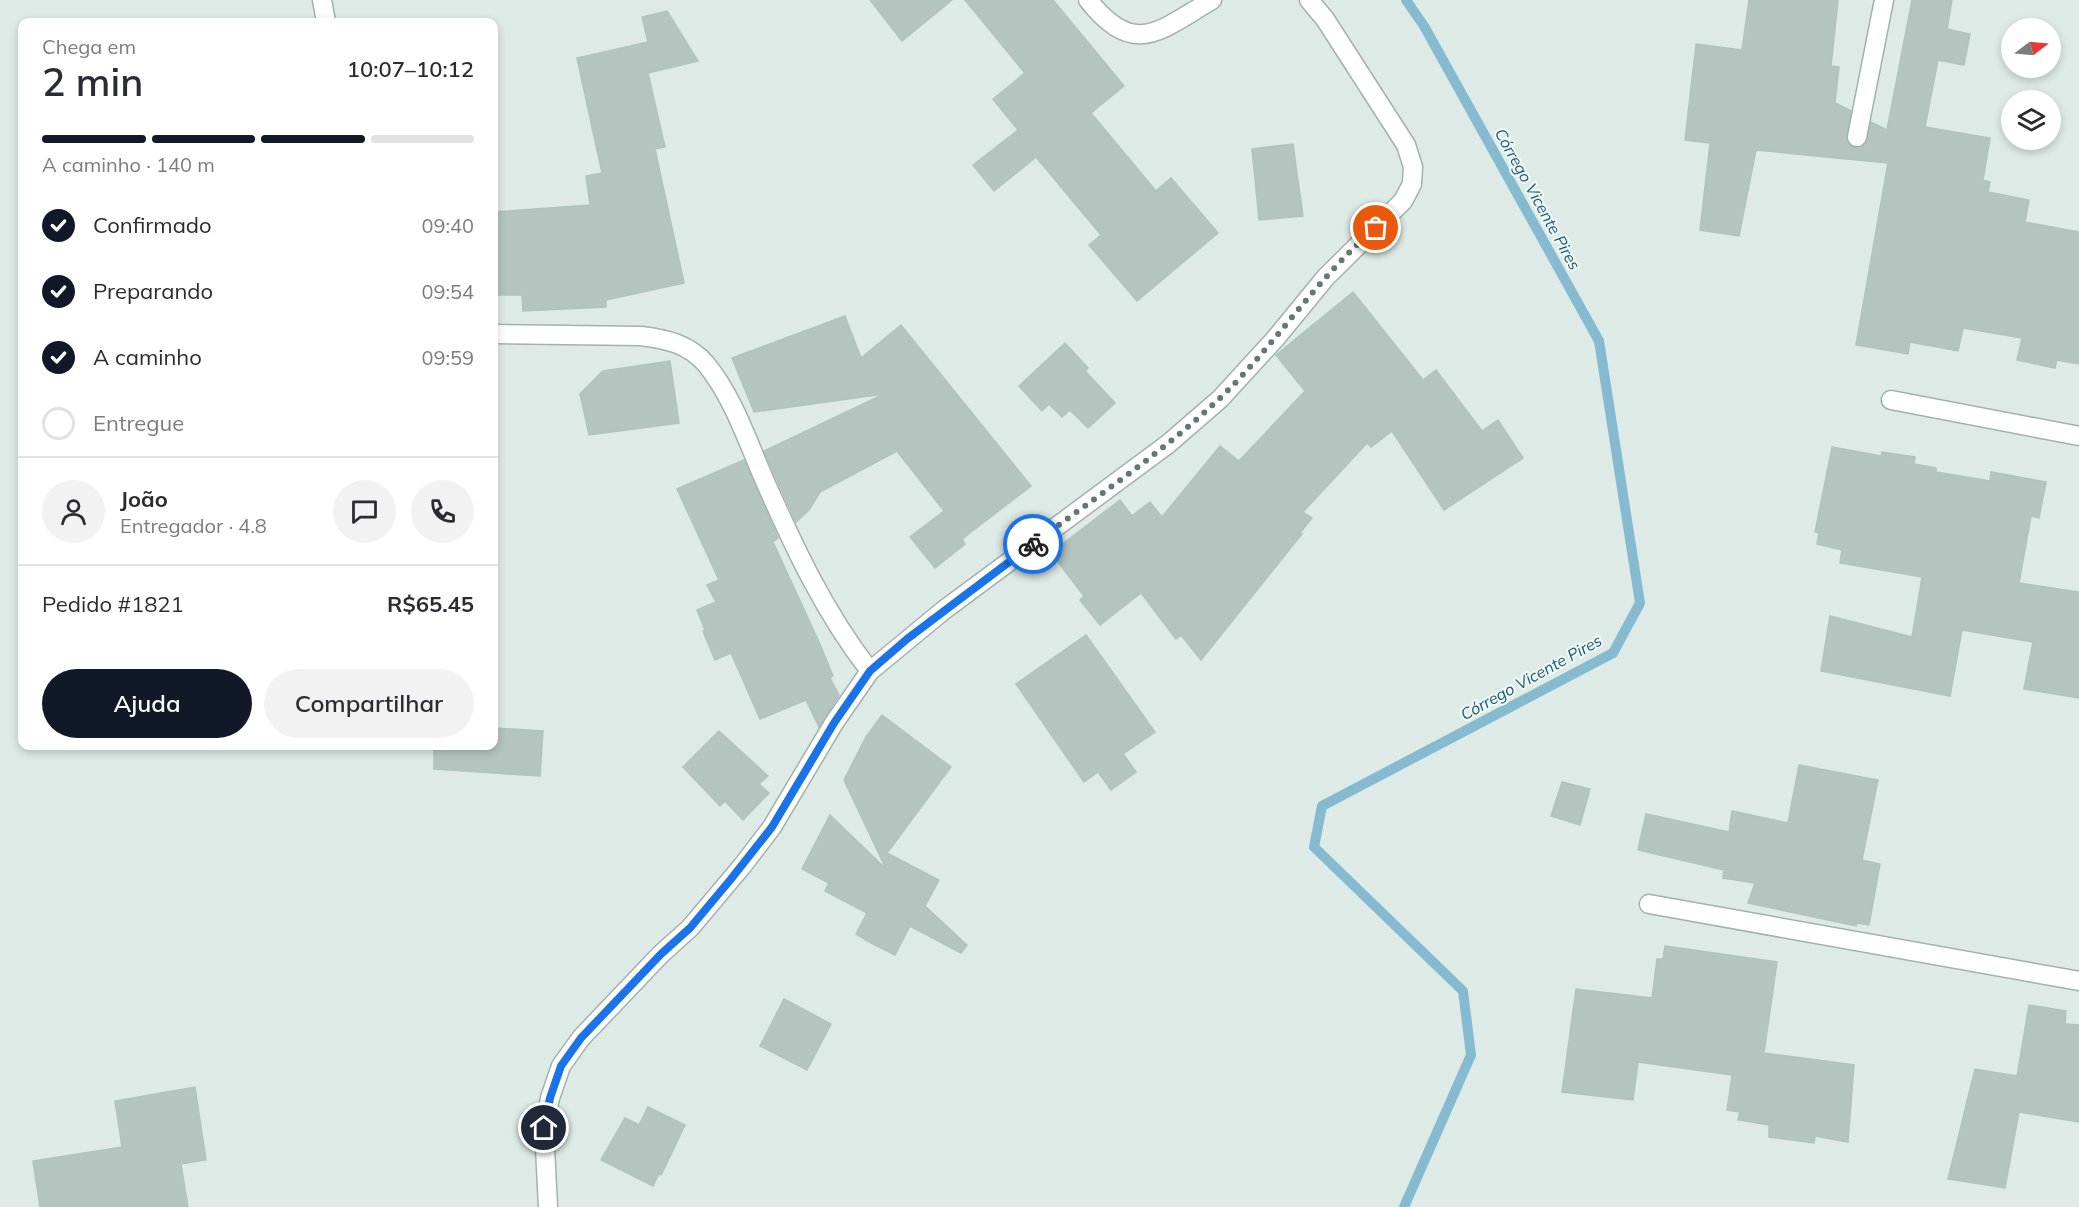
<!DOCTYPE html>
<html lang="pt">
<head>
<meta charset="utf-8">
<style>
  :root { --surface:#fff; --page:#f2f2f3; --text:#2b2b33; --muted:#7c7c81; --line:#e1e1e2; --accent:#111827 }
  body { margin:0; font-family:Mulish,sans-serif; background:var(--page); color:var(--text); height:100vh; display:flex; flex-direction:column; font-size:22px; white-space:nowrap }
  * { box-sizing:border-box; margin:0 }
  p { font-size:20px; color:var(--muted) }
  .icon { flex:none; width:33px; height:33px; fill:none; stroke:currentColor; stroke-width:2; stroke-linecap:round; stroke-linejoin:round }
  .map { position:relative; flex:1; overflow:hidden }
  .side { position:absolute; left:18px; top:18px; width:480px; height:732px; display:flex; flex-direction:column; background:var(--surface); border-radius:12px; box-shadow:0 3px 9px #0003 }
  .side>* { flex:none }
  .needle { width:39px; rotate:74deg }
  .controls { position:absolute; left:2001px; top:18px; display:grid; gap:12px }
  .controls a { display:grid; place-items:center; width:60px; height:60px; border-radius:50%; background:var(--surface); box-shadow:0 3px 9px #0003; font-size:30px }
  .pin { position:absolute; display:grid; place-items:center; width:51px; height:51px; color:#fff; margin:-26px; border:3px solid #fff; border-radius:50%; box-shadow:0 2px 6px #0007 }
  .courier { position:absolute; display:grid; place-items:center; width:60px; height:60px; margin:-30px; border:4px solid #1a73e8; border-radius:50%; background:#fff; color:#222; box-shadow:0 2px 8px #0007 }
  .head em { font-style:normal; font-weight:600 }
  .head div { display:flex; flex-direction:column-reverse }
  .head { display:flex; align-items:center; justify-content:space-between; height:102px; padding:0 24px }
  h1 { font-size:39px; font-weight:600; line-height:45px }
  .bar { display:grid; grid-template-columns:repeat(4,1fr); gap:9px 6px; align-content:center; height:72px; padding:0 24px }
  .bar i { height:8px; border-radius:4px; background:var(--line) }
  .bar .selected { background:var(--accent) }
  .bar p { grid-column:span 4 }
  .line { display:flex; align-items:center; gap:15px; padding:0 24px; border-top:2px solid var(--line) }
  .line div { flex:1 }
  .round { display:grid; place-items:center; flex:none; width:63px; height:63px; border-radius:32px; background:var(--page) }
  ol { padding:0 24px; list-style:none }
  li { display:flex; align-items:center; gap:18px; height:66px }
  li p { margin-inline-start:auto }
  li .icon { padding:6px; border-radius:50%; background:var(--accent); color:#fff; stroke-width:4 }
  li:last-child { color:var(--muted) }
  li i { width:33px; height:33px; border:3px solid var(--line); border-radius:50% }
  .button { display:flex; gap:12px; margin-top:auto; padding:12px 24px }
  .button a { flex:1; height:69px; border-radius:36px; background:var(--accent); color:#fff; font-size:24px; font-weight:600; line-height:69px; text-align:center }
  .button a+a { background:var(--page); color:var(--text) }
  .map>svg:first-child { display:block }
</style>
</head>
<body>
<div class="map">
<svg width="2079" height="1207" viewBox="0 0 2079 1207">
  <rect width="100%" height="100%" fill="#deeae6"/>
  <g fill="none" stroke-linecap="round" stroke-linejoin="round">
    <!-- stream -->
    <path stroke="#85bad0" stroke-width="10" d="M1404 1207 1471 1055 1463 991 1314 847 1322 806 1613 653 1640 603 1599 341 1424 26 1406 0"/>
  </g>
  <!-- building -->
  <g fill="#b4c5c0" stroke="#b1c3be" stroke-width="1.5">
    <path d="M870 0H952L902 41Z"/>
    <path d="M965 0H1053L1124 86 1091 113 1156 191 1171 178 1218 233 1137 301 1089 245 1101 235 1036 157 994 191 973 165 1018 130 993 99 1025 73Z"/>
    <path d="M1749 0H1838L1831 66 1839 67 1835 103 1851 111 1846 140 1855 148 1866 144 1871 122 1887 130 1912 0H1952L1947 29 1970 34 1964 65 1938 60 1925 127 1990 138 1983 180 1990 182 1988 192 2029 200 2025 222 2079 232V364L2057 360 2055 368 2017 360 2022 338 1963 328 1958 351 1910 342 1908 354 1856 345 1888 163 1756 150 1739 236 1700 230 1710 143 1685 140 1696 44 1742 50Z"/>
    <path d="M667 11 698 61 648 73 665 147 655 149 684 283 606 300V307L523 311 522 295H494V212L590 205 586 176 602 173 577 58 648 42 642 17Z"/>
    <path d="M1293 144 1303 216 1259 220 1252 149Z"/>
    <path d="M1353 292 1423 380 1436 370 1482 431 1498 420 1523 458 1444 510 1392 431 1371 447 1367 443 1303 512 1312 518 1300 533 1302 534 1201 660 1181 635 1176 639 1141 593 1100 625 1080 600 1084 596 1051 553 1120 500 1132 516 1150 502 1162 517 1220 446 1239 461 1305 391 1276 355Z"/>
    <path d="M845 316 861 358 901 325 1031 486 962 539 965 544 935 568 910 537 944 511 897 451 820 492 809 510 796 522 764 451 884 394 754 412 732 358Z"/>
    <path d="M1065 343 1088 368 1085 371 1115 403 1088 428 1070 410 1062 417 1049 404 1042 411 1019 386Z"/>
    <path d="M670 361 679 423 589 435 580 394 603 371Z"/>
    <path d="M1832 447 1881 456 1882 452 1915 457 1914 464 1936 468V472L1990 481 1991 472 2046 482 2039 518 2031 516 2019 583 2079 592V698L2024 689 2033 642 1962 630 1950 696 1821 671 1830 616 1912 637 1922 577 1840 563 1842 550 1817 544 1819 533 1815 532Z"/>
    <path d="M744 460 778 538 773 542 819 642 833 676 830 678 839 695 819 727 806 700 760 719 731 653 715 660 703 631 705 630 697 610 716 602 707 585 719 580 677 489Z"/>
    <path d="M1086 635 1155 732 1123 754 1136 772 1111 790 1098 772 1084 782 1016 684Z"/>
    <path d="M882 715 951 767 887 853 939 880 925 906 967 945 961 953 910 926 895 955 873 944 856 934 867 913 825 891 829 883 802 869 830 815 886 869 844 780 866 737Z"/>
    <path d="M494 728 543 731 540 776 434 769V746H494Z"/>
    <path d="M719 731 768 776 759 784 769 793 743 820 725 801 720 806 683 767Z"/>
    <path d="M1799 765 1878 780 1862 860 1880 864 1869 925 1857 923 1856 926 1748 903 1755 883 1723 878 1724 870 1638 850 1646 814 1729 832 1732 811 1788 823Z"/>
    <path d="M1562 782 1590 789 1580 825 1551 816Z"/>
    <path d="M1665 946 1777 962 1764 1053 1854 1065 1848 1142 1815 1136 1814 1143 1769 1137V1125L1738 1120 1740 1112 1727 1110 1732 1075 1638 1062 1633 1100 1562 1092 1576 989 1652 998 1657 959H1663Z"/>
    <path d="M784 999 831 1024 807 1070 760 1046Z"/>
    <path d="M2029 1005 2066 1011 2065 1024 2079 1025V1122L2019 1112 2005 1188 1948 1179 1975 1069 2017 1076Z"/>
    <path d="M195 1087 206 1160 181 1164 188 1207H40L33 1161 122 1147 115 1101Z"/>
    <path d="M648 1107 685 1125 661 1175 659 1174 653 1186 601 1160 625 1118 639 1125Z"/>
  </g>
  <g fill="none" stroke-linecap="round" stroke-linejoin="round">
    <!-- minor casing -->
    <g stroke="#a1b2ae" stroke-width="21">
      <g id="minor">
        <path d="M322 0 326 22"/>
        <path d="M1088 0C1135 59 1160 30 1212 0"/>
        <path d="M1857 137 1884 0"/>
        <path d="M494 334 641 336C666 339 689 344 706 364 733 397 747 440 764 479 794 547 824 612 870 671"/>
        <path d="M1891 400 2079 436"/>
        <path d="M1649 904 2079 981"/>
        <path d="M548 1207 544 1128 550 1098 561 1066 581 1038 661 954 690 928 743 865 772 827 834 723 870 671 944 610 1168 444 1220 399 1275 339 1326 277 1403 201 1412 184 1413 167 1406 145 1325 19 1309 0"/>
      </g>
    </g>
    <!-- minor -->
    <use href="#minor" stroke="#fff" stroke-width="18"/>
  </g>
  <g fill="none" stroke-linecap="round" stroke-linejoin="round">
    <!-- done -->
    <path stroke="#627874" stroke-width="6" stroke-dasharray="0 10.8" d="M1033 544C1096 497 1162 453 1219 399 1275 346 1316 278 1376 228"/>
    <!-- route -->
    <path stroke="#1a73e8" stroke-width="8" d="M544 1128 550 1098 561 1066 581 1038 661 954 690 928 731 879 772 827 834 723 870 671 907 639 1033 544"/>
  </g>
  <g text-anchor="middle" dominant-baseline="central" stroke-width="4.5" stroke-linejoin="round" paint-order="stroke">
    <!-- water labels -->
    <g font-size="16" font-style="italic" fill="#1a5975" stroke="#eff7f4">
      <text transform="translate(1538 199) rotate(61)">Córrego Vicente Pires</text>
      <text transform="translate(1531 677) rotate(-29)">Córrego Vicente Pires</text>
    </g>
  </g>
</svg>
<div class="controls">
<a><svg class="needle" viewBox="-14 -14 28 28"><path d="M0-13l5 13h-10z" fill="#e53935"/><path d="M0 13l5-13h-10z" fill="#7c7c81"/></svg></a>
<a><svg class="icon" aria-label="layers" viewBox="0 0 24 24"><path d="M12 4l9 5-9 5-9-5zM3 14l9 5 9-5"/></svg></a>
</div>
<div class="pin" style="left:1376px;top:228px;background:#ea580c"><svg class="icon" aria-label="bag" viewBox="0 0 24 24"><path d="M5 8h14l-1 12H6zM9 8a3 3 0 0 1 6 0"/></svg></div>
<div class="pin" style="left:544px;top:1128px;background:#1f2937"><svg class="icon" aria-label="home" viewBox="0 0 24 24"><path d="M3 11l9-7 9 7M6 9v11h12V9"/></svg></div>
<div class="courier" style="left:1033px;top:544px"><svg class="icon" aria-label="bike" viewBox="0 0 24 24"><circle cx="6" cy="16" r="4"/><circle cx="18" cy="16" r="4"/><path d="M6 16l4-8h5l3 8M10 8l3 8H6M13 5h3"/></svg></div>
<section class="side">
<div class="head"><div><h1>2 min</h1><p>Chega em</p></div><em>10:07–10:12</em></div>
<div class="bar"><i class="selected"></i><i class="selected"></i><i class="selected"></i><i></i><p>A caminho · 140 m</p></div>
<ol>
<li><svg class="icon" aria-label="check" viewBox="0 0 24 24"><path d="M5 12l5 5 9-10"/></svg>Confirmado<p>09:40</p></li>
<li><svg class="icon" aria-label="check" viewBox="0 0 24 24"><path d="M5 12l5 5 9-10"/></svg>Preparando<p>09:54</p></li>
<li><svg class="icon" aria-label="check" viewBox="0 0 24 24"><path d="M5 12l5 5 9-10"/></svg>A caminho<p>09:59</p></li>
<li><i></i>Entregue</li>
</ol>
<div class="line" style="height:108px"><a class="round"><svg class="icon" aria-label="person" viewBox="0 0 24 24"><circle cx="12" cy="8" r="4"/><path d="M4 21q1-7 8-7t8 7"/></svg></a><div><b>João</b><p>Entregador · 4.8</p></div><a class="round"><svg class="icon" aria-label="chat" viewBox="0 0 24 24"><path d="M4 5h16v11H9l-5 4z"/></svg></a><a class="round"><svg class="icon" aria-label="phone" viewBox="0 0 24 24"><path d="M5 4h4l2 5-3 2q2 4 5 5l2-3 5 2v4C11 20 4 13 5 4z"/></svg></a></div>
<div class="line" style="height:78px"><div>Pedido #1821</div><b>R$65.45</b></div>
<div class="button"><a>Ajuda</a><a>Compartilhar</a></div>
</section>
</div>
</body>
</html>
